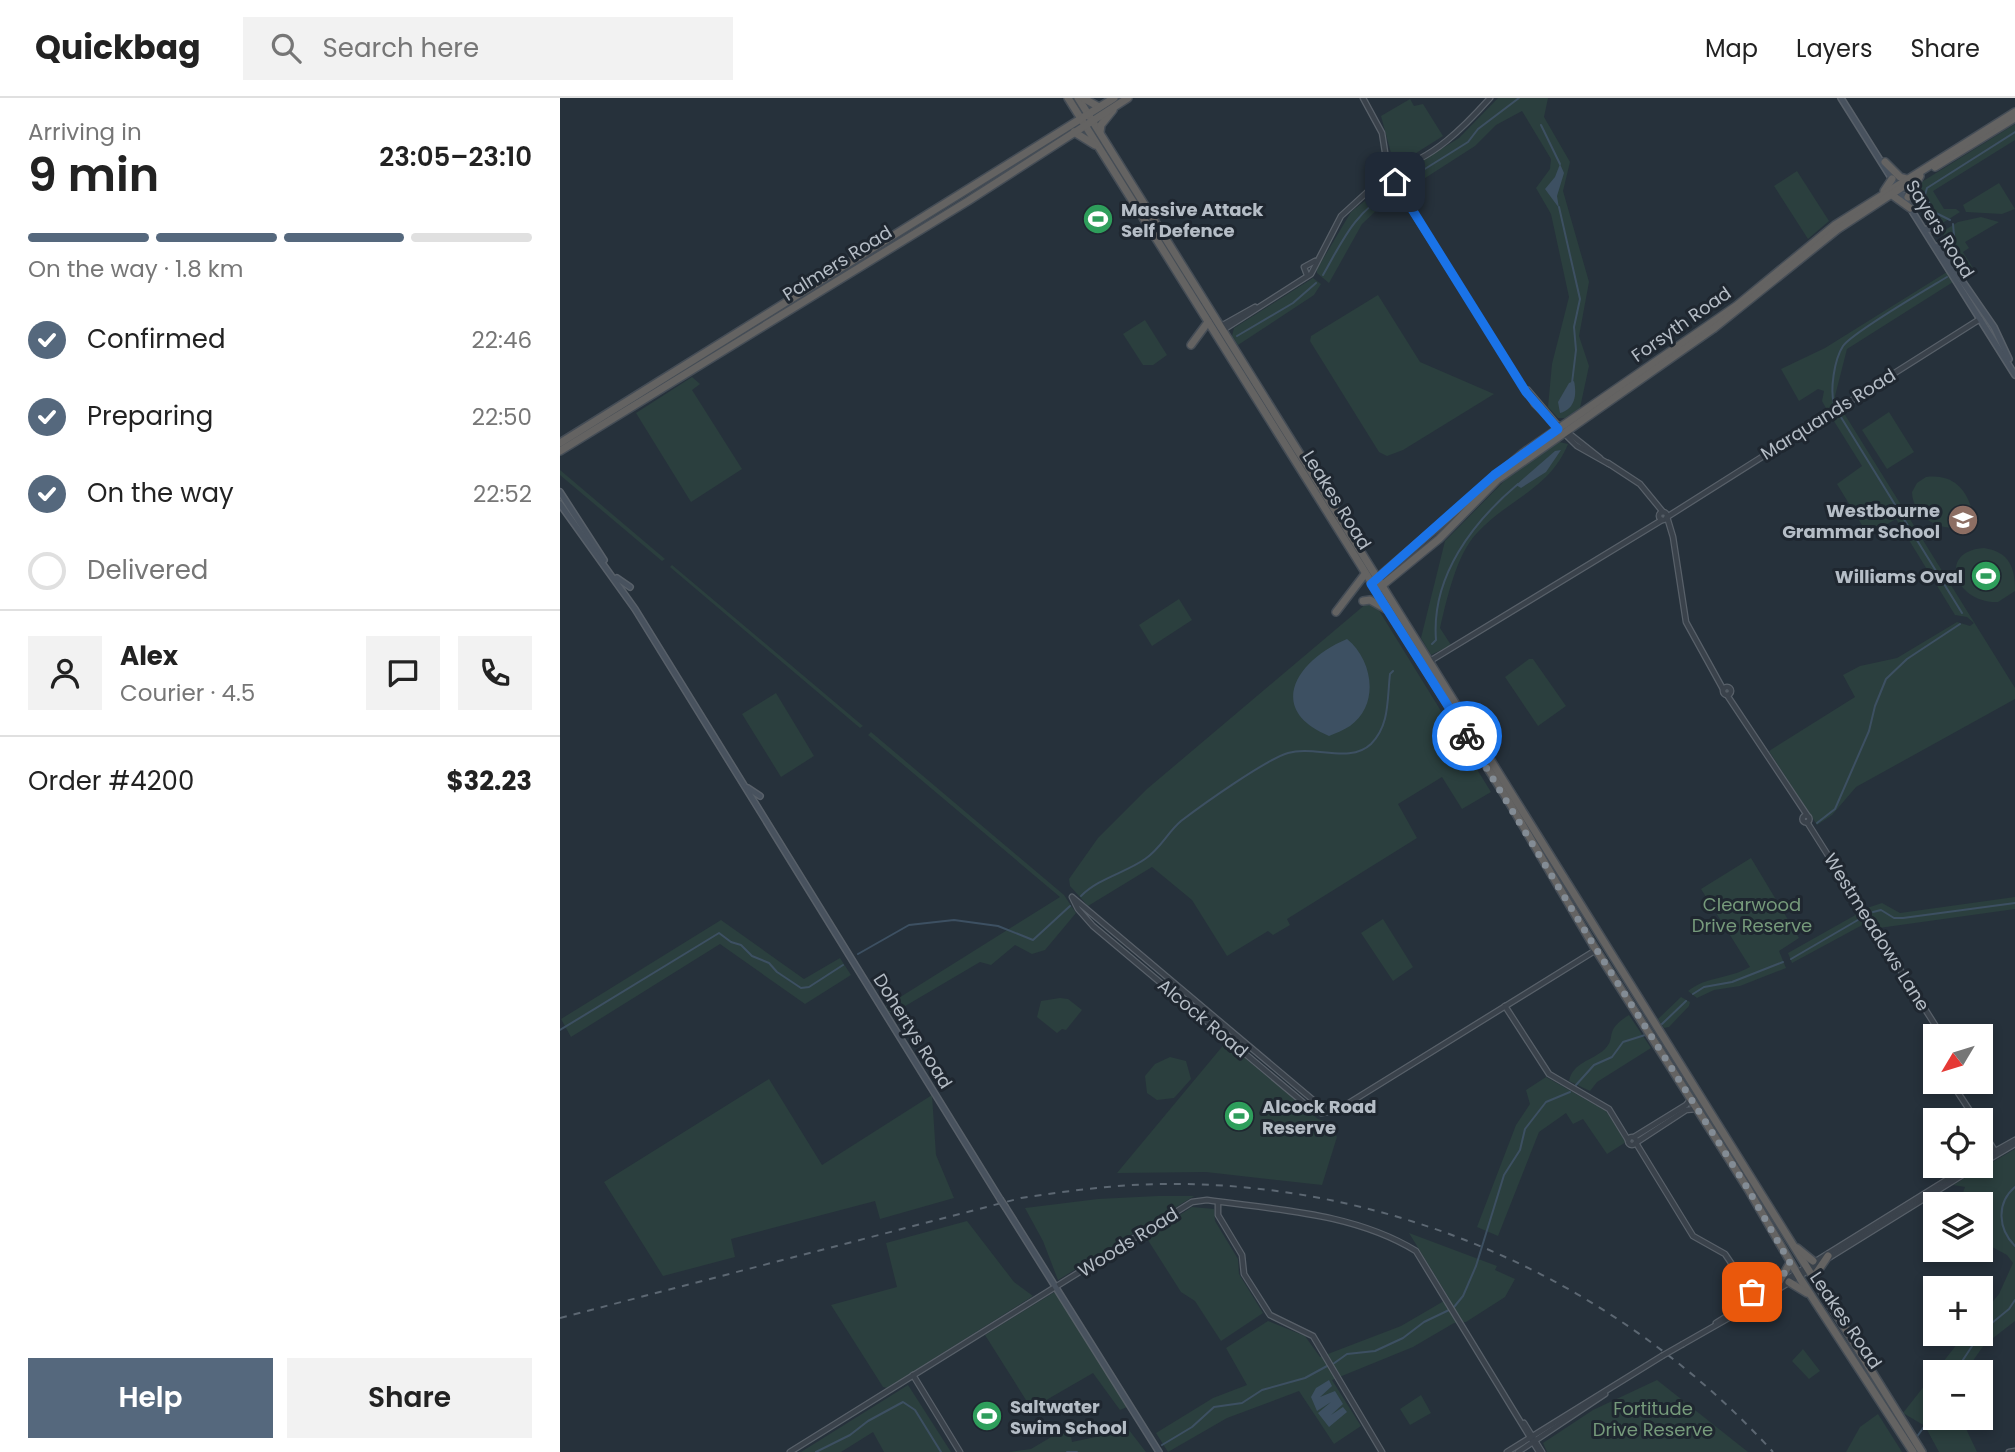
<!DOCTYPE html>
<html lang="en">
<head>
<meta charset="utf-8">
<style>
  :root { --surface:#fff; --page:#f2f2f2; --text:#222; --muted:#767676; --line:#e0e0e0; --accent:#55687d }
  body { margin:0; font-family:Poppins,sans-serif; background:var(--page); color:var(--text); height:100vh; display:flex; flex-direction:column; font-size:26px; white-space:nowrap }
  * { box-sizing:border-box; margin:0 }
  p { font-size:23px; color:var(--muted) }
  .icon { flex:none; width:38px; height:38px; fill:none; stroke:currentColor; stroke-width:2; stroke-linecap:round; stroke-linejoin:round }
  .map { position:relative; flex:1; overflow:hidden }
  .panel { display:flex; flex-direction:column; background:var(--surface); width:560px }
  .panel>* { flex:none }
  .needle { width:46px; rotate:232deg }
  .buttons { position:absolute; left:1363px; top:926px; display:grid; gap:14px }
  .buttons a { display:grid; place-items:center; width:70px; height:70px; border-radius:0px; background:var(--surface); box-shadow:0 4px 10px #0003; font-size:35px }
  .pin { position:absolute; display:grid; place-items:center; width:60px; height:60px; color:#fff; margin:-30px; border-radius:14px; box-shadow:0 4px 10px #0006 }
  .courier { position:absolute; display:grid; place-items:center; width:70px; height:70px; margin:-35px; border:5px solid #1a73e8; border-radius:50%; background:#fff; color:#222; box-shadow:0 2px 9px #0007 }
  .summary em { font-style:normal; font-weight:600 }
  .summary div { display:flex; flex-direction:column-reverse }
  .summary { display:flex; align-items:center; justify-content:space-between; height:119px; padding:0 28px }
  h1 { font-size:46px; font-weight:600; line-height:52px }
  .bar { display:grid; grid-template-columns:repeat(4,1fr); gap:10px 7px; align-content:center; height:84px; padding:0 28px }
  .bar i { height:9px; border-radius:5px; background:var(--line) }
  .bar .current { background:var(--accent) }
  .bar p { grid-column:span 4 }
  .line { display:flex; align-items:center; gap:18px; padding:0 28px; border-top:2px solid var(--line) }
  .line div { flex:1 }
  .round { display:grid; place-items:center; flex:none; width:74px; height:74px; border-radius:0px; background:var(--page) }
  ol { padding:0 28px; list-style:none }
  li { display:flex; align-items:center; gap:21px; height:77px }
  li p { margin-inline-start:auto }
  li .icon { padding:7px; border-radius:50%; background:var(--accent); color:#fff; stroke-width:4 }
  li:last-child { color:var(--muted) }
  li i { width:38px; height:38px; border:4px solid var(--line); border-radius:50% }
  .button { display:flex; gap:14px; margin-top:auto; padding:14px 28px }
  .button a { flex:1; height:80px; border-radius:0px; background:var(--accent); color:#fff; font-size:28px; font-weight:600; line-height:80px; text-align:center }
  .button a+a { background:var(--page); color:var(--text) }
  header { display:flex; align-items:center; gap:42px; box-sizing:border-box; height:98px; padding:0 35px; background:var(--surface); border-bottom:2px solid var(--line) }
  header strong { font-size:33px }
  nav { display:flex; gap:38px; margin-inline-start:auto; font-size:24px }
  .search { width:490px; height:63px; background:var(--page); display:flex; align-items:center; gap:18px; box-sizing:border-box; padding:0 24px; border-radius:0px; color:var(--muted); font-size:26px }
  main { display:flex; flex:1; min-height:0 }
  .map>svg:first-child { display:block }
</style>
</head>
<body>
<header>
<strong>Quickbag</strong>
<div class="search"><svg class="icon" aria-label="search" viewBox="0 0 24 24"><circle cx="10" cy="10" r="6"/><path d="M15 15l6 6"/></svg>Search here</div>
<nav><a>Map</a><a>Layers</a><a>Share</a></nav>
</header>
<main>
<section class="panel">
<div class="summary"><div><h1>9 min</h1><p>Arriving in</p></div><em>23:05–23:10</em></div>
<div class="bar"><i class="current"></i><i class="current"></i><i class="current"></i><i></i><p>On the way · 1.8 km</p></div>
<ol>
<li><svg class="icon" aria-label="check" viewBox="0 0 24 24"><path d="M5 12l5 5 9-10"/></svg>Confirmed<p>22:46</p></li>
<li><svg class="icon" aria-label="check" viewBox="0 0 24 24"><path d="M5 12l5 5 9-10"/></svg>Preparing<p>22:50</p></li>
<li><svg class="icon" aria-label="check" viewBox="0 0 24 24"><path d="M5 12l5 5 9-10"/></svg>On the way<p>22:52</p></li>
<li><i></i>Delivered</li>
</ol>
<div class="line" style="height:126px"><a class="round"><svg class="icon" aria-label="person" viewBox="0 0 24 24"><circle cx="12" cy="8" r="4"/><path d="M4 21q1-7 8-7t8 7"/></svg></a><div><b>Alex</b><p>Courier · 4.5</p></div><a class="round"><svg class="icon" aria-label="chat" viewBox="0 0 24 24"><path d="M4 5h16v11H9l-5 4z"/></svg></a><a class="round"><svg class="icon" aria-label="phone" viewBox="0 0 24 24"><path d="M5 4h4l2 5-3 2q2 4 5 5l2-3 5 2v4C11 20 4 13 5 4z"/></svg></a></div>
<div class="line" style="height:91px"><div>Order #4200</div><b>$32.23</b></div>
<div class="button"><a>Help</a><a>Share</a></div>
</section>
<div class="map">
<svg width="1455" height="1354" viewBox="0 0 1455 1354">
  <rect width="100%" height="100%" fill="#26313b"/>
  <!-- green -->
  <g fill="#2b3f3e">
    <path d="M938 0H988L984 19 1010 64 1003 93 1029 184 1019 238 1029 268 1020 310 1005 320H998L988 309 992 266 1009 199 991 116 976 90 990 71 991 61 962 13 936 27 915 48 848 91 840 80 841 76 899 40Z"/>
    <path d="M850 1 854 8 863 6 883 38 837 67 834 66 821 18Z"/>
    <path d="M1455 26V42L1373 93 1384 111H1396L1400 114 1381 126 1375 125 1357 96 1360 85Z"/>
    <path d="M1237 73 1269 123 1248 141 1214 88Z"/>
    <path d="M827 85 831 86 840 99 820 109 802 126 769 185 757 175V171L791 114Z"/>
    <path d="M1439 85 1455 111 1442 116 1406 114 1403 107Z"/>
    <path d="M1421 119 1439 124 1405 144 1409 150 1403 154 1413 170 1406 174 1383 138 1385 132 1398 124Z"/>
    <path d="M1387 174 1393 184 1287 251 1275 298 1277 306 1267 312 1262 303 1264 293 1258 291 1239 303 1221 271 1265 250Z"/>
    <path d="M753 180 761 186 754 197 678 247 672 238 674 230Z"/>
    <path d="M818 197 860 264 934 296 843 352 827 358 819 354 750 243 751 238Z"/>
    <path d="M585 222 607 257 593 267H583L563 236Z"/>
    <path d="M132 279 140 286 132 292 182 371 131 404 76 315Z"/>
    <path d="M1282 312 1455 590V601L1296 689 1272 717 1257 727 1209 653 1295 599 1283 577 1300 568 1337 560 1397 524 1410 528 1414 525 1407 519 1395 517 1336 421 1308 437 1277 386 1302 368 1272 320Z"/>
    <path d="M1329 314 1354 354 1327 371 1302 332Z"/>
    <path d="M999 344 1008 346C990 391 948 401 917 435 896 457 887 501 880 530L891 547 871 557 861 540 885 443 947 380Z"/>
    <path d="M0 372 105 461 102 463 0 377Z"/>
    <path d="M1366 379C1389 376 1404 387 1411 409 1405 447 1352 426 1352 394L1357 385Z"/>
    <path d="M1424 450C1450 454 1455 470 1455 493L1438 504C1395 506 1376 453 1424 450Z"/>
    <path d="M112 467 303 628 300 630 110 469Z"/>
    <path d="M619 501 632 522 592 548 579 527Z"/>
    <path d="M807 505 815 506 931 694 902 711 882 679 838 706 857 740 727 821 730 827 713 837 708 833 667 858 632 802 592 769 528 808 510 788 509 781 538 740 587 691Z"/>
    <path d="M969 561H973L1006 608 978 628 945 579Z"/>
    <path d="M216 595 254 658 221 679 182 616Z"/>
    <path d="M311 634 504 797 516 815 485 852 472 856 455 847 431 867 420 864 335 914H329L326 908 500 799 308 637Z"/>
    <path d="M1191 760 1239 840 1219 853 1226 870 1180 888 1154 892 1137 900 1128 893C1147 878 1169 881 1190 869L1141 791Z"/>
    <path d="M1455 799V811L1319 830 1307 810 1322 805 1340 815Z"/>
    <path d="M1299 815 1306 825 1232 865 1228 855Z"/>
    <path d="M823 821 853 869 833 883 801 835Z"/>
    <path d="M161 822 244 881 280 860 291 877 245 906 160 846 11 939 1 921Z"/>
    <path d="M1121 899 1130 904 1129 908 1109 929 1104 930 1098 921Z"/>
    <path d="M500 900 508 901 522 912 506 932 502 931 497 935 477 919 481 903Z"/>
    <path d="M1069 917 1091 950 1037 984 1030 993 1009 983C1013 964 1032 963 1045 951 1057 939 1043 933 1069 917Z"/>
    <path d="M666 944 758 1021 768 1024 777 1039 762 1087 646 1074 557 1075Z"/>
    <path d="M610 959 626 963 631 981 614 1000 597 1002 587 995 585 978 595 966Z"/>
    <path d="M986 979 1046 1013 1066 1044 1047 1056 1023 1021 1013 1026 1006 1015 979 1034 938 1138 917 1129 956 1027 970 1006 966 992Z"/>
    <path d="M209 981 262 1067 372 997 376 1057 394 1100 320 1121 315 1103 171 1141 175 1159 103 1178 44 1084Z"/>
    <path d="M1455 1051V1223L1424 1247 1405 1274H1376V1320H1401L1417 1354H1379L1365 1328 1343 1315 1405 1236H1421V1218L1439 1196 1453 1165 1447 1157 1421 1143V1106H1399L1405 1089 1393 1087Z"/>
    <path d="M598 1098H634L498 1182 483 1143 465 1110 538 1101Z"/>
    <path d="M632 1109 654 1111 655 1123 678 1161 679 1176 703 1215 661 1243 635 1203 621 1194 586 1139Z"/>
    <path d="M407 1123 454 1184 473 1198 327 1290 323 1289 271 1207 337 1189 326 1145Z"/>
    <path d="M849 1135 937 1168 935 1172 955 1181 945 1199 906 1224 894 1225 853 1249 772 1282 801 1328 774 1346 739 1293 667 1320 608 1354 596 1335 653 1300 687 1287 666 1250 708 1223 745 1238 760 1259 841 1228 889 1200Z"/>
    <path d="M493 1195H497L567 1309 560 1312 533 1275 469 1312 471 1310 425 1237Z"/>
    <path d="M1243 1251 1260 1273 1249 1281 1232 1263Z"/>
    <path d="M1097 1282 1188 1354H987L983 1345 1033 1312Z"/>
    <path d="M348 1287 391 1354H324L313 1334 281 1354H241Z"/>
    <path d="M861 1297 871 1315 850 1327 840 1311Z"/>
    <path d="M1318 1316 1342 1354H1286L1300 1329Z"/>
    <path d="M569 1332 586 1354H449L471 1351 498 1335 510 1333 512 1344Z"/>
  </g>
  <!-- water -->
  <g fill="#3d5062">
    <path d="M1000 66 1004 75 997 98 999 110 985 91 995 79Z"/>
    <path d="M1014 283C1017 297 1015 311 1000 315L998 304 1009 285Z"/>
    <path d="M1001 352 986 374 961 390 956 387 995 353Z"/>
    <path d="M787 541C813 562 820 607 790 628 784 632 776 635 769 638 704 611 738 561 787 541Z"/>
    <path d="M769 1282 772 1288 760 1299 775 1293 783 1306 771 1317 783 1309 787 1314 769 1329 758 1315 771 1304 757 1313 751 1299 756 1290Z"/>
  </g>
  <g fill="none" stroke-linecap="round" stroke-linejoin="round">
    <!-- stream -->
    <g stroke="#3d5062" stroke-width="2">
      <path d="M981 27 1000 66"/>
      <path d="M844 84 908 44 918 31 959 0"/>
      <path d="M999 109 1020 201 1014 229 1016 252 1012 285"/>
      <path d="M1390 122 1374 114 1365 97 1367 90 1455 34"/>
      <path d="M1393 126 1395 148 1401 163"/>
      <path d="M763 177C785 138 793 117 833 91"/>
      <path d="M677 238 733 205 756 185"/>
      <path d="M1274 306C1270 292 1274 262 1283 248 1293 234 1369 190 1387 179"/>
      <path d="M1279 316 1402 515"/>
      <path d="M872 546 876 542C871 478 913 424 958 386"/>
      <path d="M1257 725 1275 711 1309 633 1315 608 1326 581 1347 561 1400 526"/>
      <path d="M521 798C539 780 565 775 585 761 601 750 607 735 621 723 642 707 705 662 728 655 754 647 790 666 811 646 830 627 827 601 830 576L833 573"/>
      <path d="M1313 814 1321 812 1334 820H1343L1455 805"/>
      <path d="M298 856 349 827 394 822 438 828 473 842 510 808"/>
      <path d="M1231 861 1303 819"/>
      <path d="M1133 896 1144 889 1172 884 1223 864"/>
      <path d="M1102 926 1126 903"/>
      <path d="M0 932 159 835 171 844 181 847 192 858 209 865 217 874 241 890 249 889 283 867"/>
      <path d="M1016 987 1034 967 1052 959 1063 944 1085 937"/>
      <path d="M1455 1089C1436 1105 1438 1131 1455 1148"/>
      <path d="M894 1209 903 1198 916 1168 944 1077 960 1052 965 1031 986 1004 1010 994"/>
      <path d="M1421 1234 1449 1211 1455 1202"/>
      <path d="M773 1266 787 1256 815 1253 843 1240 864 1224 889 1212"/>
      <path d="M1395 1274 1420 1236"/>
      <path d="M1356 1340 1376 1312"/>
      <path d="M602 1347 632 1329 654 1309 682 1305 702 1292 745 1280 767 1268"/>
      <path d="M256 1354 290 1337 308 1323 343 1304 355 1312 381 1354"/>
      <path d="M507 1354H517"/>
    </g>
    <!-- tertiary casing -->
    <g stroke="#586069" stroke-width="7">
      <g id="tertiary">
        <path d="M803 0 822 35 828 73"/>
        <circle cx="832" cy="76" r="5.5"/>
        <path d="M833 71C872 62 905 28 930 0"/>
        <path d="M832 81 974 306 1017 348 1049 366"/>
        <path d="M747 177 744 169 755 163"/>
        <path d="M661 228 695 209"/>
        <path d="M663 232 751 176 781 118 827 76"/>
        <path d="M968 292 996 325 1040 360"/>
        <path d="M1048 365 1080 386 1103 414"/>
        <circle cx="1103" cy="418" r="4"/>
        <path d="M1107 419 1420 221"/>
        <path d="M1107 419 1113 439 1126 524 1163 591"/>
        <path d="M870 563 1102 422"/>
        <circle cx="1167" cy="593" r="4"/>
        <path d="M1167 597 1247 717"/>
        <circle cx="1246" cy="721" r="3.5"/>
        <path d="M1247 724 1382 938"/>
        <path d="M945 908 989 976 1049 1011 1068 1042"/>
        <path d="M1391 984 1416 1022"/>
        <path d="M783 1008 770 1012 759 1007 512 799 518 811 533 828 751 1011 761 1015 776 1013 1036 852"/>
        <path d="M1421 1031 1435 1053"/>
        <circle cx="1072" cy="1043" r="4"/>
        <path d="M1074 1039 1126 1007 1131 1001"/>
        <path d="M1077 1044 1126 1012 1136 1011"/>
        <path d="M1076 1045 1133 1138 1165 1156 1190 1193 1198 1198"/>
        <path d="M1421 1061 1455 1042"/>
        <path d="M1421 1066 1455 1046"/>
        <path d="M658 1104V1117L682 1157 684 1176 710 1217 753 1238 822 1354"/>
        <path d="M1156 1225 1409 1068"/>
        <path d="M1123 1246 1209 1197 1417 1068"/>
        <path d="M353 1277 400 1354"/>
        <path d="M964 1325 982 1354"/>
        <path d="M230 1354 632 1104 647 1102C718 1112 794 1115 856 1153L979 1354"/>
        <path d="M947 1354 1102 1258"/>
        <path d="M958 1354 1045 1296"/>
        <path d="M1449 1354 1455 1353"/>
      </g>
    </g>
    <!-- secondary casing -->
    <g stroke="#586069" stroke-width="8">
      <g id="secondary">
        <path d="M1281 0 1455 277"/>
        <path d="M1367 131 1374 132"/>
        <path d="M1378 148 1434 229 1449 261"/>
        <path d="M0 394 44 462"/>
        <path d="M0 406 75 511 440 1101"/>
        <path d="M57 480 70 489"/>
        <path d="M188 690 200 698"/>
        <path d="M446 1110 599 1354"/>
      </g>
    </g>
    <!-- trunk casing -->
    <g stroke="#454d56" stroke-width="10">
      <g id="trunk">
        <path d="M508 0 949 704 1033 847 1188 1091 1241 1182 1353 1354"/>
        <path d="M518 0 1362 1354"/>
        <path d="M523 0 539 9"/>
        <path d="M514 34 535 47"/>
        <path d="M540 34 541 27 553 12"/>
        <path d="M1325 64 1340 79 1347 81"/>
        <path d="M1375 69 1455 20"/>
        <path d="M1324 93 1332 81"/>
        <path d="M1332 97 1350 110"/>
        <path d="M1348 99 1360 78"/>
        <path d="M631 247 648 224"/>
        <path d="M0 345 554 0"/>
        <path d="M0 353 408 103 568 0"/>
        <path d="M814 483 963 355 1176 208 1275 127 1455 14"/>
        <path d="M819 490 879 441 937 382 1153 231 1278 131 1350 84"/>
        <path d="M803 503 810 502 826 511"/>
        <path d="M776 514 805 476"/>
        <path d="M1237 1150 1253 1163"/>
        <path d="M1253 1180 1268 1158"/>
        <path d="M1219 1184 1230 1165"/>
        <path d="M1229 1184 1247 1195"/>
      </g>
    </g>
    <!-- tertiary -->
    <use href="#tertiary" stroke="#3a424b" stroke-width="4.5"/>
    <!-- secondary -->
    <use href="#secondary" stroke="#48525e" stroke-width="5"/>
    <!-- trunk -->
    <use href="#trunk" stroke="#646362" stroke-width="7"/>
    <!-- rail -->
    <path stroke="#5c6772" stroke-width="2" stroke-dasharray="7 7" stroke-linecap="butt" d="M0 1220 461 1100C507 1093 552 1087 598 1086 831 1082 1058 1183 1213 1354"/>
    <!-- tertiary-bridge casing -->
    <g stroke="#586069" stroke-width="7" stroke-linecap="butt">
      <path id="tertiary-bridge" d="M1102 1258 1123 1246"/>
    </g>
    <!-- secondary-bridge casing -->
    <g stroke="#586069" stroke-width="8" stroke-linecap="butt">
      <path id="secondary-bridge" d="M440 1101 446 1110"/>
    </g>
    <!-- tertiary-bridge -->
    <use href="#tertiary-bridge" stroke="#3a424b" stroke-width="4.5"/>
    <!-- secondary-bridge -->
    <use href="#secondary-bridge" stroke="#48525e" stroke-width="5"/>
  </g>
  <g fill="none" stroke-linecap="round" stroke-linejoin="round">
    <!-- done -->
    <path stroke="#838c95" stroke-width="7" stroke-dasharray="0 12.6" d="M907 638 1033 846 1188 1091 1230 1165 1219 1184 1198 1198 1192 1194"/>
    <!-- route -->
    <path stroke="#1a73e8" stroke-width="9" d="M835 84 966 294 998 331 934 377 811 486 907 638"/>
  </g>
  <!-- icons -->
  <defs>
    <g id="stadium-disc" transform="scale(1.575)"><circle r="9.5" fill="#2e9e5b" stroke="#1f2730"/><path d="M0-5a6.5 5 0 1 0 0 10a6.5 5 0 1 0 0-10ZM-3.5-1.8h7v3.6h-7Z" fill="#fff"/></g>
    <g id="school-disc" transform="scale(1.575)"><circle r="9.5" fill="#8d6e63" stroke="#1f2730"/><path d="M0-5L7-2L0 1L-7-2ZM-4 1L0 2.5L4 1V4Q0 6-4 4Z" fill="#fff"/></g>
  </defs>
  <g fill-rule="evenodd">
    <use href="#stadium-disc" x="538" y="121"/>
    <use href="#school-disc" x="1403" y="422"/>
    <use href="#stadium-disc" x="1426" y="478"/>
    <use href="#stadium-disc" x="679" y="1018"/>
    <use href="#stadium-disc" x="427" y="1318"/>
  </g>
  <g text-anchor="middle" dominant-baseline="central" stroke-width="6" stroke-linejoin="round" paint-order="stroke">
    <!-- poi labels -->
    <g font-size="18" font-weight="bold" fill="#b5bdc6" stroke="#1f2730" text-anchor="start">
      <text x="561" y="111">Massive Attack<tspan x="561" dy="21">Self Defence</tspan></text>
      <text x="1380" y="412" text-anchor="end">Westbourne<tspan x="1380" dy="21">Grammar School</tspan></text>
      <text x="1403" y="478" text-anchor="end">Williams Oval</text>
      <text x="702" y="1008">Alcock Road<tspan x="702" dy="21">Reserve</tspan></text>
      <text x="450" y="1308">Saltwater<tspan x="450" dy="21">Swim School</tspan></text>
    </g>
    <!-- street labels -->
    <g font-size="18" fill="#b5bdc6" stroke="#1f2730">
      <text transform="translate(1380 131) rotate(58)">Sayers Road</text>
      <text transform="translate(277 165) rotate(-32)">Palmers Road</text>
      <text transform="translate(1121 226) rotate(-35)">Forsyth Road</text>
      <text transform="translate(1268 316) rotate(-32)">Marquands Road</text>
      <text transform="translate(777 402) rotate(58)">Leakes Road</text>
      <text transform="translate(1317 834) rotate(58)">Westmeadows Lane</text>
      <text transform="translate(643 920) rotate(40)">Alcock Road</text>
      <text transform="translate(353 933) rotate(58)">Dohertys Road</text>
      <text transform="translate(568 1144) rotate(-32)">Woods Road</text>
      <text transform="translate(1286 1222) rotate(56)">Leakes Road</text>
    </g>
    <!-- park labels -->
    <g font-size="18" fill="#769a7b" stroke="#1f2730">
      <text x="1192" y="806">Clearwood<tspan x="1192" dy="21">Drive Reserve</tspan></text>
      <text x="1093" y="1310">Fortitude<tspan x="1093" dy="21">Drive Reserve</tspan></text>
    </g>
  </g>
</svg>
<div class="buttons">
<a><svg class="needle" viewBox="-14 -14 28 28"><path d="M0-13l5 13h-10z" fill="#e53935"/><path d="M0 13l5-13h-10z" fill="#767676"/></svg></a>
<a><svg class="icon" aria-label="locate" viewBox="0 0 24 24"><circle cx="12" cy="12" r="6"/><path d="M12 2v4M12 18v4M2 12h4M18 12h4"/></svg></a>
<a><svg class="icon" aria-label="layers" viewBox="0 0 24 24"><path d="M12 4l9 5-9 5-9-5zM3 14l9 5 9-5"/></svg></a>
<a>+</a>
<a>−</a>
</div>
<div class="pin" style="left:1192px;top:1194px;background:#ea580c"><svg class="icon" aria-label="bag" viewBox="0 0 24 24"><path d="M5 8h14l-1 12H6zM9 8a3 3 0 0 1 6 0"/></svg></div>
<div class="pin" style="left:835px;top:84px;background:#1f2937"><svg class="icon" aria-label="home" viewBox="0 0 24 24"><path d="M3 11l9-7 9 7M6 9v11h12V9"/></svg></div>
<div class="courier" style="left:907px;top:638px"><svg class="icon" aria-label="bike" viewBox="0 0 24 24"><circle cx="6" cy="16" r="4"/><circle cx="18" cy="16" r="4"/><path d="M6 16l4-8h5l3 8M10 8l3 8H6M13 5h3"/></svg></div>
</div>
</main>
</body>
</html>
